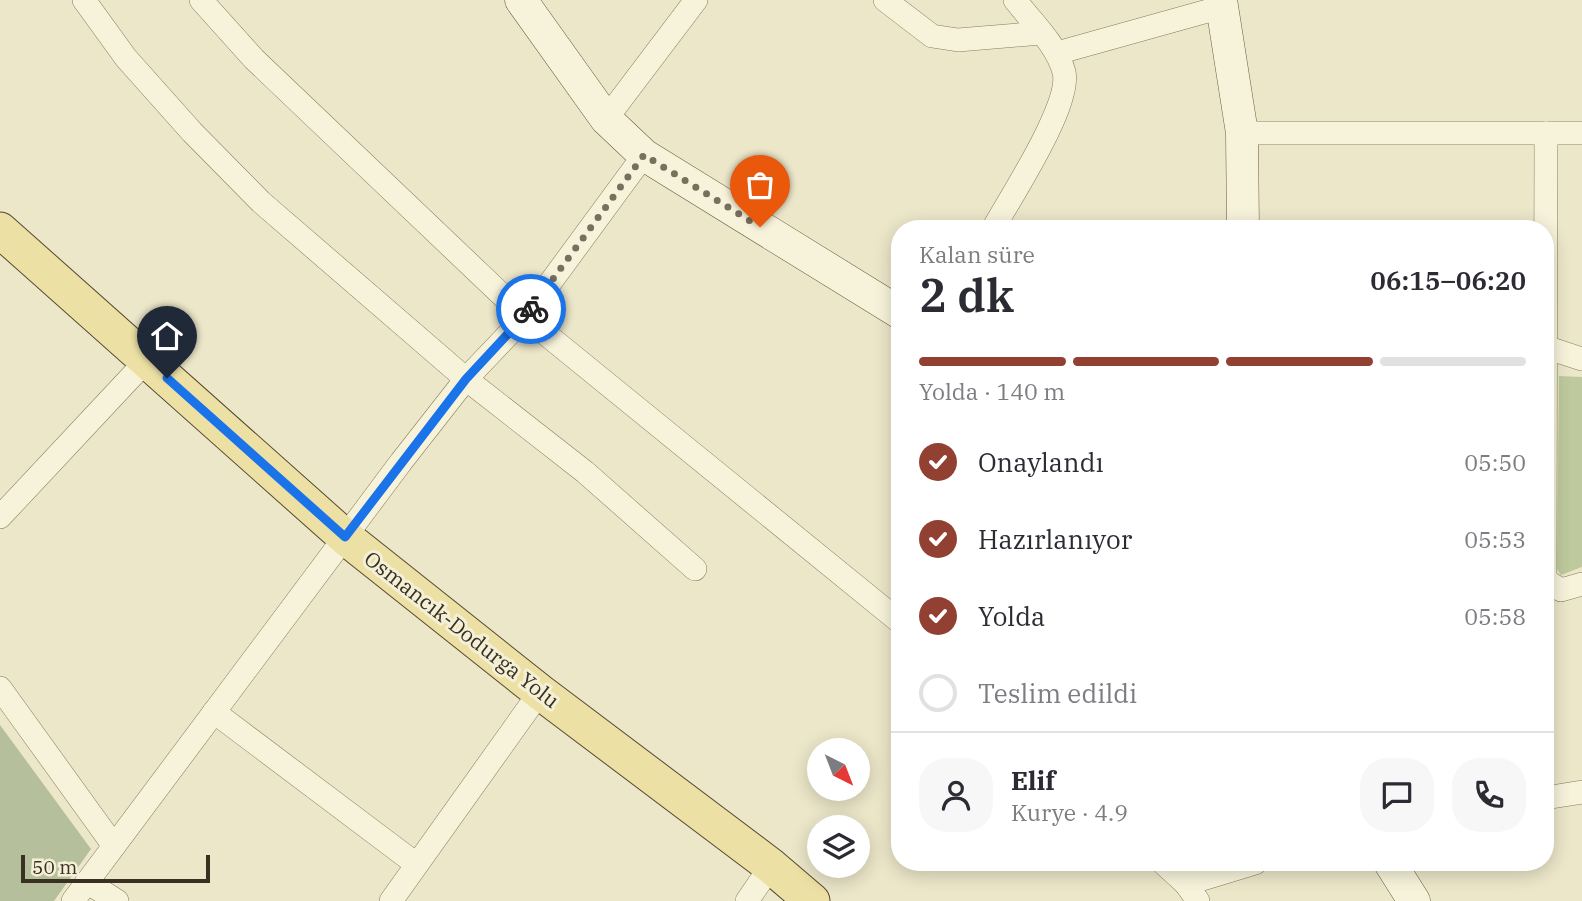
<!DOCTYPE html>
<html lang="tr">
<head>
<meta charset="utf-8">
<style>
  :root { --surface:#fff; --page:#f7f7f7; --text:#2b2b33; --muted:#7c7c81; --line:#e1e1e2; --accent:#924032 }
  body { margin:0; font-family:"IBM Plex Serif",serif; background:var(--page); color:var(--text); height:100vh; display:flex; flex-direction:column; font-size:26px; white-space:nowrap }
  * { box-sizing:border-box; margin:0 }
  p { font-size:23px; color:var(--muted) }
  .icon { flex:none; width:38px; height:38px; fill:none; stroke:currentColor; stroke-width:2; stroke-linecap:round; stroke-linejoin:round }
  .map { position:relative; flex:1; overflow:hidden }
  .drawer { position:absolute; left:891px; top:220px; width:663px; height:651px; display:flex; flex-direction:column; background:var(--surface); border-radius:28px; box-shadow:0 4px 18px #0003 }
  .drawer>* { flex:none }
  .needle { width:46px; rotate:138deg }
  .controls { position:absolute; left:807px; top:738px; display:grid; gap:14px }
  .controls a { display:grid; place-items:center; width:63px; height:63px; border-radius:50%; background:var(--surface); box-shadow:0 4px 18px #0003; font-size:35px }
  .scale { position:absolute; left:21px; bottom:18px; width:189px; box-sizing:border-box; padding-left:7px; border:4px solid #393021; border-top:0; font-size:19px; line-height:24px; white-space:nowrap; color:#393021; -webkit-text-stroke:5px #f4f0d8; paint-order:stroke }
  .pin { position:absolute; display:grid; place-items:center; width:60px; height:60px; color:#fff; margin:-72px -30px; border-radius:50% 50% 50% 0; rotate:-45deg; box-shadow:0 0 7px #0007 }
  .pin .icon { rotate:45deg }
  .courier { position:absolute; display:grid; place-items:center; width:70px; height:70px; margin:-35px; border:5px solid #1a73e8; border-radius:50%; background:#fff; color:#222; box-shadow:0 2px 9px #0007 }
  .head em { font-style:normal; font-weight:600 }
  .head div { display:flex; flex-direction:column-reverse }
  .head { display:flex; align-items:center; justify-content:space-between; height:119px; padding:0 28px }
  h1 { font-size:46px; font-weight:600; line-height:52px }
  .bar { display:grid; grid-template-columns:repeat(4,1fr); gap:10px 7px; align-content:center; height:84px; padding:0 28px }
  .bar i { height:9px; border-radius:5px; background:var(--line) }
  .bar .current { background:var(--accent) }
  .bar p { grid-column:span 4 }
  .line { display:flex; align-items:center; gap:18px; padding:0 28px; border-top:2px solid var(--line) }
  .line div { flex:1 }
  .round { display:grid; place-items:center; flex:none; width:74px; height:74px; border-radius:28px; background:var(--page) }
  ol { padding:0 28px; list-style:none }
  li { display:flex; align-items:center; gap:21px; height:77px }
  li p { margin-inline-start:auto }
  li .icon { padding:7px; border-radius:50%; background:var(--accent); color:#fff; stroke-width:4 }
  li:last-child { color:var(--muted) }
  li i { width:38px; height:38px; border:4px solid var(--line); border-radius:50% }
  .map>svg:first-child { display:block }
</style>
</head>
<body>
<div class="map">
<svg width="1582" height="901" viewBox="0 0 1582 901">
  <rect width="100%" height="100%" fill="#ece7c9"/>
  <!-- green -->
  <path fill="#beca9d" d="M1559 376 1582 377V567L1561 575 1557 569Z"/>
  <!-- cemetery -->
  <path fill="#b6bf9b" d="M0 725 91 849 54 901H0Z"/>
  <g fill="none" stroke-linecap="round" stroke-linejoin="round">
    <!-- street casing -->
    <g stroke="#877a5e" stroke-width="24">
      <g id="street">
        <path d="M84 0 126 58 192 132 261 202 466 379 585 472 695 569"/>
        <path d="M201 0 254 59 525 317 900 622"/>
        <path d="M885 0 932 36 958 40 1041 33"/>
        <path d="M1057 53 1222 7"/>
        <path d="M606 119 696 0"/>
        <path d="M1242 133H1582"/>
        <path d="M993 229C1010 198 1072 104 1064 72 1057 45 1032 22 1015 0"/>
        <path d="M1545 347 1582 359"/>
        <path d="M0 517 147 360"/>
        <path d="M1545 574 1546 133"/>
        <path d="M1545 580 1561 590 1582 584"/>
        <path d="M0 688 114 846"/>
        <path d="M214 712 416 864"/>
        <path d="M1545 798 1582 792"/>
        <path d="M1163 863 1186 884 1198 901"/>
        <path d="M87 882 117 901"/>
        <path d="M1186 884 1255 863"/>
        <path d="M73 901 401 462 466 379 525 317 644 155"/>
        <path d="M391 901 540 692"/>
        <path d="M747 901 771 866"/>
      </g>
    </g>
    <!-- secondary casing -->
    <g stroke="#695b41" stroke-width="33">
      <g id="secondary">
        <path d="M521 0 606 119 644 155 900 313"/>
        <path d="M1221 0 1242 133 1243 229"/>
        <path d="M1390 863 1414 901"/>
      </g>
    </g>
    <!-- primary casing -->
    <g stroke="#554832" stroke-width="37">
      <path id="primary" d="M0 230 345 537 540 692 771 866 812 901"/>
    </g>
    <!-- street -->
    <use href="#street" stroke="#f7f3db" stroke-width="23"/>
    <!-- secondary -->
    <use href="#secondary" stroke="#f7f3db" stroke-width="32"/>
    <!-- primary -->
    <use href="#primary" stroke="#ece0a4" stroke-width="35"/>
  </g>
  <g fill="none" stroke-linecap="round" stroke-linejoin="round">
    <!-- done -->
    <path stroke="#78705c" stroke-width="7" stroke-dasharray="0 12.6" d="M531 309 644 155 760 227"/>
    <!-- route -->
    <path stroke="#1a73e8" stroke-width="9" d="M167 378 345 537 466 379 531 309"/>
  </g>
  <g text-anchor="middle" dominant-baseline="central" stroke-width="6" stroke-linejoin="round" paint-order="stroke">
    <!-- street labels -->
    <g font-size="21" fill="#393021" stroke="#f4f0d8">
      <text transform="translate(462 629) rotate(38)">Osmancık-Dodurga Yolu</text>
    </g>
  </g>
</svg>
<div class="controls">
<a><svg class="needle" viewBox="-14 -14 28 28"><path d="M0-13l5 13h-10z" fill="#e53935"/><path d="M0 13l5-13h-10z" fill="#7c7c81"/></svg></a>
<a><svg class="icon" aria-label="layers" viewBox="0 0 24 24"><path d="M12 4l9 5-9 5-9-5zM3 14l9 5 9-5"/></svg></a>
</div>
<div class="scale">50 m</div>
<div class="pin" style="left:760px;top:227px;background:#ea580c"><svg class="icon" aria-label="bag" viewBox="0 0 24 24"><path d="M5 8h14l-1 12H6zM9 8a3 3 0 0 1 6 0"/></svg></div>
<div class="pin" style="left:167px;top:378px;background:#1f2937"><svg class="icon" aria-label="home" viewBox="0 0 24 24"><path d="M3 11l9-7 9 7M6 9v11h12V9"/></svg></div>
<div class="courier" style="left:531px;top:309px"><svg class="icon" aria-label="bike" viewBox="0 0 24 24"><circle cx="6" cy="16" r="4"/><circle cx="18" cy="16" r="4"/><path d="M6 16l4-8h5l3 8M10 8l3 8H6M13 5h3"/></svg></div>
<section class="drawer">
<div class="head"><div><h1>2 dk</h1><p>Kalan süre</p></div><em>06:15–06:20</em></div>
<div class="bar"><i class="current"></i><i class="current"></i><i class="current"></i><i></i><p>Yolda · 140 m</p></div>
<ol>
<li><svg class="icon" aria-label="check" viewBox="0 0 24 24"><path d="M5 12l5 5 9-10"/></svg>Onaylandı<p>05:50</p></li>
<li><svg class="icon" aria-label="check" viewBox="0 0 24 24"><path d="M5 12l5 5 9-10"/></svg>Hazırlanıyor<p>05:53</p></li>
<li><svg class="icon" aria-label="check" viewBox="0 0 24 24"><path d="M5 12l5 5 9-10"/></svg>Yolda<p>05:58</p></li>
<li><i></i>Teslim edildi</li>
</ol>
<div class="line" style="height:126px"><a class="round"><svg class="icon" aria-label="person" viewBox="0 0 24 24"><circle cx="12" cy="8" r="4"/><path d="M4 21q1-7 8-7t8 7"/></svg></a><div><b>Elif</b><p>Kurye · 4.9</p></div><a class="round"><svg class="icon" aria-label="chat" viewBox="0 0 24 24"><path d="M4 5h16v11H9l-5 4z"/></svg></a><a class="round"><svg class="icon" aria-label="phone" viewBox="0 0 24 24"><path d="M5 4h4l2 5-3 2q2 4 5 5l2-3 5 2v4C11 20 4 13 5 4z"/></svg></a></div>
</section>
</div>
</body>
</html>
